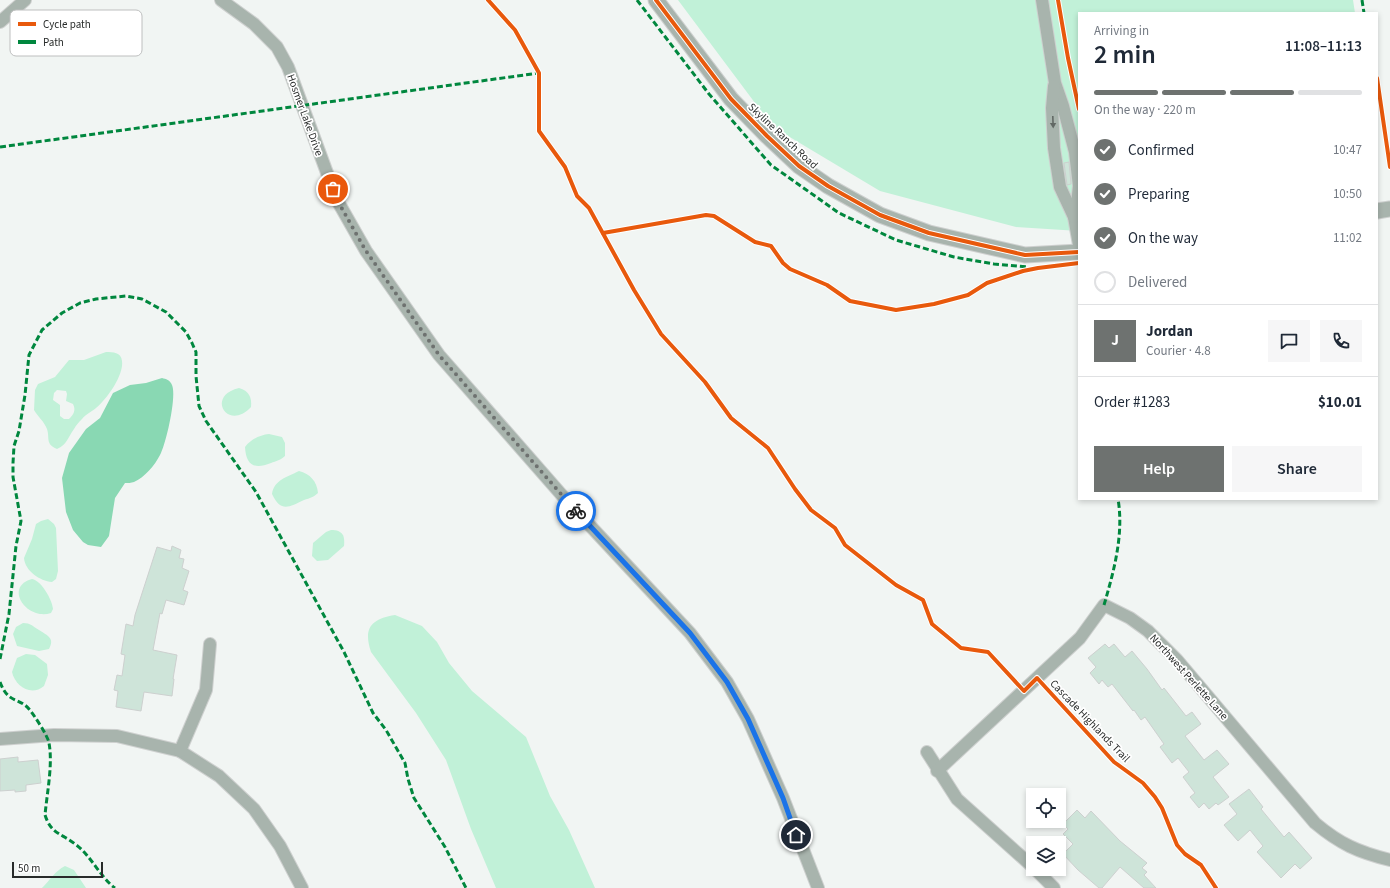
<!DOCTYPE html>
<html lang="en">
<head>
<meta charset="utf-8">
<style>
  :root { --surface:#fff; --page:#f6f6f7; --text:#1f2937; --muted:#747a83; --line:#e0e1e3; --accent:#6e7270 }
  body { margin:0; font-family:"Source Sans 3",sans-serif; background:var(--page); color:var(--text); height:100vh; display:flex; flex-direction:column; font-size:15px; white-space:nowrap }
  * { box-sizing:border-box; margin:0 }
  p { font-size:13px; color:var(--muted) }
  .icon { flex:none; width:22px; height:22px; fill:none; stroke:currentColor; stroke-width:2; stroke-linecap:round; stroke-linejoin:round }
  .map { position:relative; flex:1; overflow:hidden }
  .details { position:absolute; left:1078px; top:12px; width:300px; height:488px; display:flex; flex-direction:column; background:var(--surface); border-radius:0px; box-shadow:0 2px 6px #0003 }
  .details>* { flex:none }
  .tools { position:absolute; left:1026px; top:788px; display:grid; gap:8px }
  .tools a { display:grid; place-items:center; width:40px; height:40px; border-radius:0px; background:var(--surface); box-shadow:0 2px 6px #0003; font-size:20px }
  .scale { position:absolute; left:12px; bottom:10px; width:91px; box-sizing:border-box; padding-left:4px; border:2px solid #282b2a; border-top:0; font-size:11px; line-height:14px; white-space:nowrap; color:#282b2a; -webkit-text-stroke:3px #fff; paint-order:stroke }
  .pin { position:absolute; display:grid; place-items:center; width:34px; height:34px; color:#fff; margin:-17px; border:2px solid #fff; border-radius:50%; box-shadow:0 1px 4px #0007 }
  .courier { position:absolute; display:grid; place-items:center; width:40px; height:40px; margin:-20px; border:3px solid #1a73e8; border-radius:50%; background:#fff; color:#222; box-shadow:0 1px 5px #0007 }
  .overview em { font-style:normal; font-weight:600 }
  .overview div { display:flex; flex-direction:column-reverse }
  .overview { display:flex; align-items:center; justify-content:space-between; height:68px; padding:0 16px }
  h1 { font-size:26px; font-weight:600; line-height:30px }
  .bar { display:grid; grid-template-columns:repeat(4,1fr); gap:6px 4px; align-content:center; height:48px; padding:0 16px }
  .bar i { height:5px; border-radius:3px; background:var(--line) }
  .bar .selected { background:var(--accent) }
  .bar p { grid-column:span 4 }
  .line { display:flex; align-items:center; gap:10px; padding:0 16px; border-top:1px solid var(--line) }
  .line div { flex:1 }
  .round { display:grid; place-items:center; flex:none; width:42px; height:42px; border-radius:0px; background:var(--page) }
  ol { padding:0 16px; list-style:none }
  li { display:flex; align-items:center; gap:12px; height:44px }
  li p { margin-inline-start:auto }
  li .icon { padding:4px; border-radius:50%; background:var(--accent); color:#fff; stroke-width:4 }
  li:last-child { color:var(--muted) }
  li i { width:22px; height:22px; border:2px solid var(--line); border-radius:50% }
  .primary-button { display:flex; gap:8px; margin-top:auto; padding:8px 16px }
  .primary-button a { flex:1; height:46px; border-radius:0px; background:var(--accent); color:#fff; font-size:16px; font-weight:600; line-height:46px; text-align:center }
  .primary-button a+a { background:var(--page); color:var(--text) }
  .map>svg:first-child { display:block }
</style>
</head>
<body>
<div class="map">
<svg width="1390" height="888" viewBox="0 0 1390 888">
  <rect width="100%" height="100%" fill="#f1f5f3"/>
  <!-- green -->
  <g fill="#c1f1d8" fill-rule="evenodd">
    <path d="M678 0H1353L1355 13H1079V231L1016 227 880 191 773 127Z"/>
    <path d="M106 352C113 352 121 352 122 361 124 375 107 399 96 408 91 412 86 414 82 419 79 422 76 425 74 429 68 437 67 445 57 449 45 444 50 438 47 429 44 421 38 417 34 410L35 390 38 384 55 377 69 360H84ZM57 390 66 391 67 394 66 401 73 404C76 410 74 414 69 419H64L60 416V405L53 400 54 393Z"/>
    <path d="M239 388C249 391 252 397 251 407 228 432 205 396 239 388Z"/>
    <path d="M269 434 282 437 285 443V456C281 460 276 461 271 463 254 470 246 465 245 447 251 439 260 435 269 434Z"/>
    <path d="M299 471C310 474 317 481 318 493 314 497 310 498 304 500 289 507 281 513 272 494 274 480 287 477 299 471Z"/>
    <path d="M48 519 54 524 56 528 58 571 56 579 52 582C40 581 25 571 24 558L32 539 36 524 41 521Z"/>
    <path d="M331 530C343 530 345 536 344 546L328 560 317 561 312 556 313 543 326 532Z"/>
    <path d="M32 579C42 581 52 600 53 609L51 613C27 621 3 587 32 579Z"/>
    <path d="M395 615 422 626 437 642 449 663 472 691 526 737 550 796 569 830 595 888H496L471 829 446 760 416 713 371 652C363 628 371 619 395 615Z"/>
    <path d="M23 623C31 623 32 626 39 630 48 636 55 638 49 649L39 651 17 646 13 634 16 627Z"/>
    <path d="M26 654 35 655 47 664 48 675 44 686C31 697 15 686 12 672L17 658Z"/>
    <path d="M65 866 74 870 86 888H42C50 880 55 871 65 866Z"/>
  </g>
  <!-- water -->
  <path fill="#89d8b3" d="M162 378C166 379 170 380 172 385 177 396 166 444 160 455 155 465 144 478 134 482 131 483 128 483 125 483L115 498 109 536 101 547 88 545 83 542 73 530 66 512 62 478 69 453 86 429 100 418 113 393 130 385 146 383Z"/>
  <!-- building -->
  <g fill="#cee4d9" stroke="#cdd0cf">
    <path d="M1069 162 1071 184 1067 185 1064 163Z"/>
    <path d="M172 546 181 550 179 558 184 559 182 568 189 571 183 590 188 592 184 605 166 600 162 614 160 613 153 650 177 655 173 679H174L172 696 144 692 141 711 116 707 118 691 114 690 117 675 122 676 125 655 121 654 126 624 133 626 135 615 157 547 171 551Z"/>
    <path d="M1105 644 1109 648 1114 644 1125 657 1132 651 1147 669 1162 690 1164 688 1186 716 1192 712 1201 724 1185 736 1204 760 1217 750 1229 764 1213 777 1229 797 1218 805 1216 803 1209 809 1204 803 1199 808 1190 797 1195 793 1183 777 1189 772 1178 758 1172 763 1160 747 1164 744 1145 717 1141 720 1134 710 1133 711 1112 684 1108 687 1102 680 1099 684 1090 673 1096 667 1088 658Z"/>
    <path d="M18 757V762L38 760 41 783 26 785V791L15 792V790L0 791V759Z"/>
    <path d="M1249 789 1263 807 1261 809 1284 837 1289 832 1312 858 1300 869 1295 864 1281 878 1257 852 1263 846 1250 830 1238 841 1224 825 1237 814 1229 804Z"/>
    <path d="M1077 810 1085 818 1091 811 1120 841 1147 863 1142 868 1147 872 1144 875 1156 888H1144L1120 867 1102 888H1099L1078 870 1063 854 1073 844 1063 834 1068 829 1063 824Z"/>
  </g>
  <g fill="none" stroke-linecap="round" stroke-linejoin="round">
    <!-- minor casing -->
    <g stroke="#ced0cf" stroke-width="14">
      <g id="minor">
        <path d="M221 0 254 24 277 47 288 67 337 200 366 251 439 355 567 501 690 633 727 682 748 719 783 798 818 888"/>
        <path d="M1042 0 1055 83 1063 106 1075 152 1079 186"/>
        <path d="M0 22 25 0"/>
        <path d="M1054 86 1052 108 1054 148 1060 187 1074 217 1079 245"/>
        <path d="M1074 217 1077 204 1079 186"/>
        <path d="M0 739 54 735 117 736 180 751 219 776 254 809 280 846 302 888"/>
        <path d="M180 751 206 690 210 644"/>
        <path d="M927 752 957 799 1033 867"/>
        <path d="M937 771 1080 638 1104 605 1130 618 1148 631 1177 660 1315 823C1340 844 1358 852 1390 860"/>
        <path d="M1035 869 1054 888"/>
      </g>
    </g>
    <!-- tertiary casing -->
    <g stroke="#ced0cf" stroke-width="17">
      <g id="tertiary">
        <path d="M656 0 731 99 767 136 799 166 828 186 880 215 929 233 1025 255 1079 252"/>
        <path d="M1377 211 1390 209"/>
      </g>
    </g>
    <!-- minor -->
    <use href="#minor" stroke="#a8b4ad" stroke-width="12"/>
    <!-- tertiary -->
    <use href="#tertiary" stroke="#a8b4ad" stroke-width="15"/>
    <!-- quiet -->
    <g stroke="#00873e" stroke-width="3" stroke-dasharray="6 3" stroke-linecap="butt">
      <path d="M637 0 709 94 771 165 839 213 896 240 954 257 994 264 1028 267"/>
      <path d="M1362 0 1364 13"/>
      <path d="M0 147 539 73"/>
      <path d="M1104 605C1114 571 1124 534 1118 499"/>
      <path d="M0 659 9 614 16 546 21 521 13 477V463L14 446 19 431 25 395 29 355 42 330 62 313 80 303 96 299 126 296 142 299 166 312 186 332 192 343 196 352V376L199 406 206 421 256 492 344 652 373 713 386 730 405 763 408 779 414 798 445 847 466 888"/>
      <path d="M0 682C8 704 19 697 29 709 34 715 48 736 49 743 53 764 47 793 45 815 51 834 61 833 75 844 90 854 100 877 115 888"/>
    </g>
    <!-- cycleway casing -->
    <g stroke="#fff" stroke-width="6">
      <g id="cycleway">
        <path d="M488 0 515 30 539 73V131L565 167 577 196 589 208 634 290 661 334 705 382 731 418 768 448 795 489 811 510 835 528 845 545 896 585 923 600 932 624 961 648 988 652 1024 691 1037 678 1114 762 1143 783 1155 797 1162 808 1177 845 1185 854 1201 865 1216 888"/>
        <path d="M656 0 731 99 767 136 799 166 828 186 880 215 929 233 1025 255 1079 252"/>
        <path d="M1058 0 1068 58 1079 109"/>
        <path d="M1377 78 1390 167"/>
        <path d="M603 233 706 215 714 216 755 242 771 246 783 263 790 269 827 285 850 301 896 310 934 304 968 295 987 283 1023 271 1038 268 1079 263"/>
      </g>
    </g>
    <!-- cycleway -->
    <use href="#cycleway" stroke="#e8590c" stroke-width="4"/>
  </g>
  <!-- one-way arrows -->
  <defs><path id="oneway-solid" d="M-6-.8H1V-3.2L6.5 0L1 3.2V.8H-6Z"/></defs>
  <use fill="#626965" href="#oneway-solid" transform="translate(1053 122) rotate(88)"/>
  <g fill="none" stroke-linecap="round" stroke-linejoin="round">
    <!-- done -->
    <path stroke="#6e7270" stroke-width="4" stroke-dasharray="0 7.2" d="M333 189 337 200 366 251 439 355 576 511"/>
    <!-- route -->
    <path stroke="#1a73e8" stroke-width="5" d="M576 511 690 633 727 682 748 719 783 798 796 835"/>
  </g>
  <g text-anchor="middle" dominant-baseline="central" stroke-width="3.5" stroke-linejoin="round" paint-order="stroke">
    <!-- street labels -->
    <g font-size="11" fill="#282b2a" stroke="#fff">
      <text transform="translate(305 115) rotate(70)">Hosmer Lake Drive</text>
      <text transform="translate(783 136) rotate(43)">Skyline Ranch Road</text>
      <text transform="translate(1189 677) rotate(48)">Northwest Perlette Lane</text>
      <text transform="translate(1090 721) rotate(46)">Cascade Highlands Trail</text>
    </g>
  </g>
  <!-- legend -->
  <rect x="10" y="10" width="132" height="46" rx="6" fill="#fff" stroke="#bebfbf" stroke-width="1"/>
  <rect x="18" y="22" width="18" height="4" fill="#e8590c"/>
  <rect x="18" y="40" width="18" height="4" fill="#00873e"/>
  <g font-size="11" fill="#282b2a">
    <text x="43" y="28">Cycle path</text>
    <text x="43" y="46">Path</text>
  </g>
</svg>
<div class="tools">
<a><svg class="icon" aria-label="locate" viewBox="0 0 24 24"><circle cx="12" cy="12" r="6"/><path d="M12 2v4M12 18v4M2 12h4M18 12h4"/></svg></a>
<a><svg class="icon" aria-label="layers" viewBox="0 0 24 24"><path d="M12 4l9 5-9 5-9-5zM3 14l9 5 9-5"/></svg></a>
</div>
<div class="scale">50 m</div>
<div class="pin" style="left:333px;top:189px;background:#ea580c"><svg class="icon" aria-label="bag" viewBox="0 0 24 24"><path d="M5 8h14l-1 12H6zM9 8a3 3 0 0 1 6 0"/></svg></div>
<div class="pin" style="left:796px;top:835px;background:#1f2937"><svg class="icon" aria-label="home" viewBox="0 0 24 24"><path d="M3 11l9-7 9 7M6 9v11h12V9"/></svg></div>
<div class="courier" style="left:576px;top:511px"><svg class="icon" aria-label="bike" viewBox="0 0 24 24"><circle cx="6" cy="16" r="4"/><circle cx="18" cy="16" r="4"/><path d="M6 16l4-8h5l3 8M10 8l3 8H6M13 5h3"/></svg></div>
<section class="details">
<div class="overview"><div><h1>2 min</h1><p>Arriving in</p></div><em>11:08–11:13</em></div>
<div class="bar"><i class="selected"></i><i class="selected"></i><i class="selected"></i><i></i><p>On the way · 220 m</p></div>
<ol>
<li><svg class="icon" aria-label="check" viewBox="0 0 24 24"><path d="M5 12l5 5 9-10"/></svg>Confirmed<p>10:47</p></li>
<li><svg class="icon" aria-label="check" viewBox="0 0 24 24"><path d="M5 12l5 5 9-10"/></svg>Preparing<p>10:50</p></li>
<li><svg class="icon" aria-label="check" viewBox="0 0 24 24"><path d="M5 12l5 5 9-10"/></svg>On the way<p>11:02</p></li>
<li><i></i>Delivered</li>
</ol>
<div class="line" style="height:72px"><b class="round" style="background:var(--accent);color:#fff">J</b><div><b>Jordan</b><p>Courier · 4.8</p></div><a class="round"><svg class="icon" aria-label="chat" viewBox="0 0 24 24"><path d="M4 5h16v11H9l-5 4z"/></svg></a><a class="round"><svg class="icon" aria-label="phone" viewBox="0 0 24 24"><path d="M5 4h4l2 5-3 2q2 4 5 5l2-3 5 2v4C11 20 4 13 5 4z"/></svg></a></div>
<div class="line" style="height:52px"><div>Order #1283</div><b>$10.01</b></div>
<div class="primary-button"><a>Help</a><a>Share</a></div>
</section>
</div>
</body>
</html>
